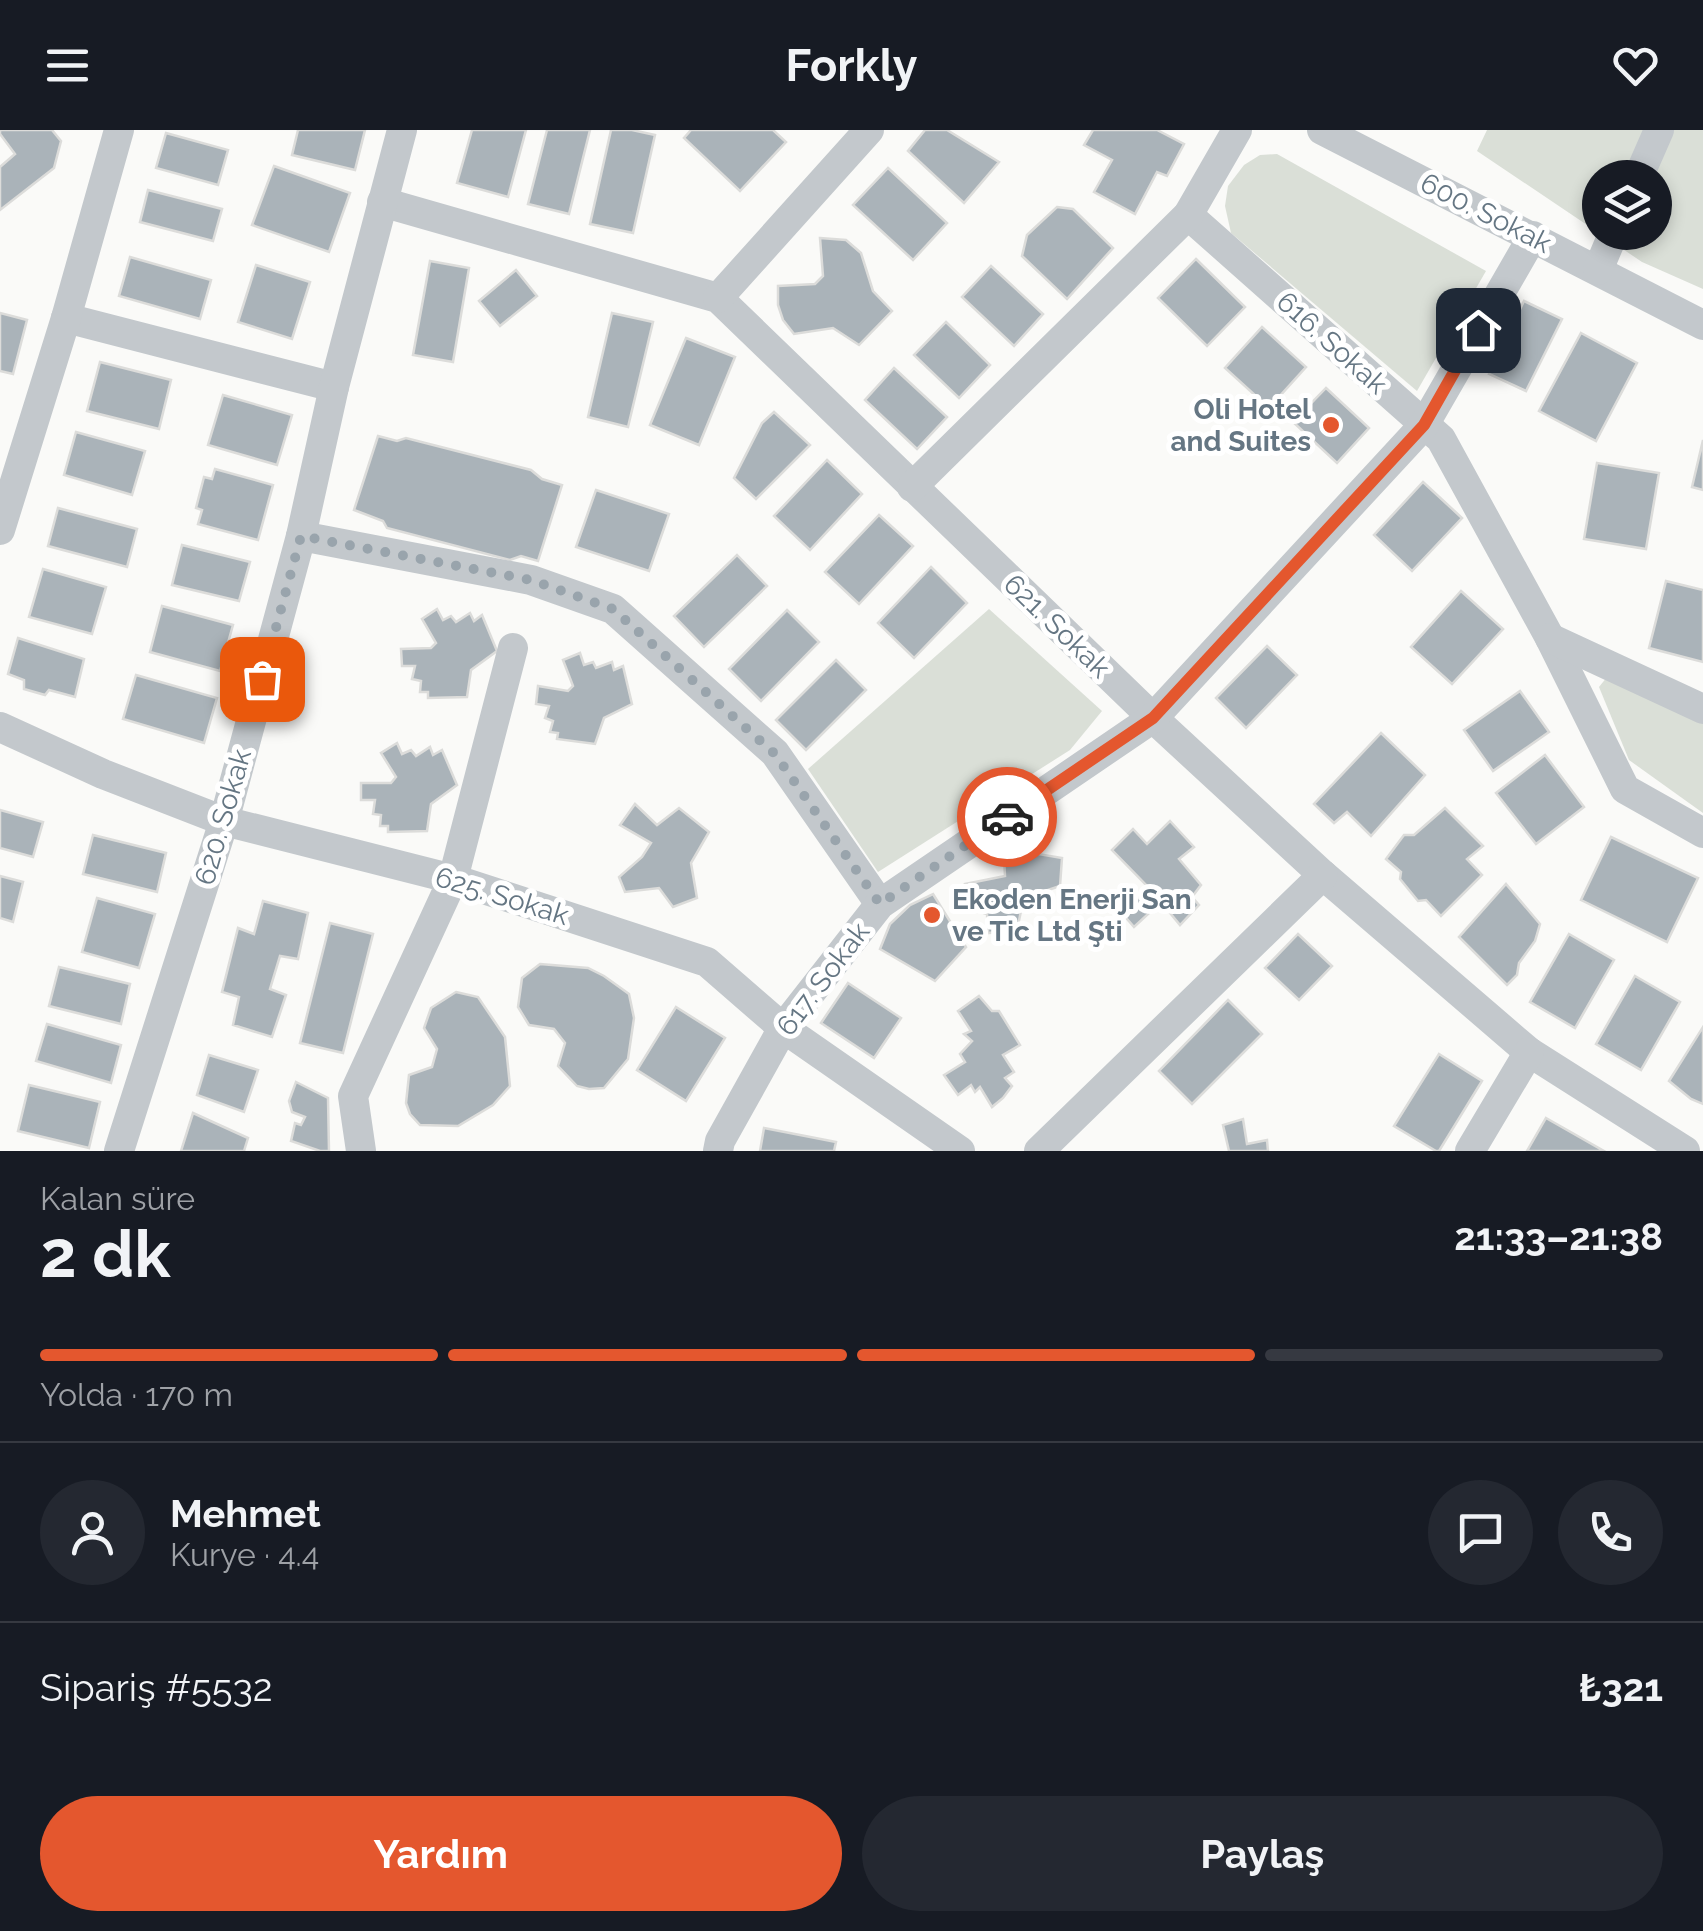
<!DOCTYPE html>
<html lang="tr">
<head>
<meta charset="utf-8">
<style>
  :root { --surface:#171b24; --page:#242831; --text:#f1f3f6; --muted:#9ea1a6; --line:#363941; --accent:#e4572e }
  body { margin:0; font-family:Raleway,sans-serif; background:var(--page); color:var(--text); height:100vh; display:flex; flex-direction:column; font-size:38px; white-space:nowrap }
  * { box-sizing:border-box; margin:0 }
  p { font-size:32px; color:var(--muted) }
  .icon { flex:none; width:55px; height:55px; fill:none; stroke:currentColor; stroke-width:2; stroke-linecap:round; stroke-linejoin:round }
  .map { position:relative; height:1021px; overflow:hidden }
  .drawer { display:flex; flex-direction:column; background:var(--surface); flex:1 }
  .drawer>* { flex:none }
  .fabs { position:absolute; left:1582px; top:30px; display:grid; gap:20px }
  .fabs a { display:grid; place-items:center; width:90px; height:90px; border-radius:50%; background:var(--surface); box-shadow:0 5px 15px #0003; font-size:50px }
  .pin { position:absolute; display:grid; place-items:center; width:85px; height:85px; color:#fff; margin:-42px; border-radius:20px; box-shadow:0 5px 15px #0006 }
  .courier { position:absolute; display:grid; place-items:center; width:100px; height:100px; margin:-50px; border:8px solid #e4572e; border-radius:50%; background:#fff; color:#222; box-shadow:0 2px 12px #0007 }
  .head em { font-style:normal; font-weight:700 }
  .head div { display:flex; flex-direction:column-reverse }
  .head { display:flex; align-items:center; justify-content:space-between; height:170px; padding:0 40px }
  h1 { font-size:65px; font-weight:700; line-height:75px }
  .bar { display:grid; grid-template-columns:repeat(4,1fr); gap:15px 10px; align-content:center; height:120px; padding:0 40px }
  .bar i { height:12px; border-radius:8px; background:var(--line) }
  .bar .active { background:var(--accent) }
  .bar p { grid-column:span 4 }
  .line { display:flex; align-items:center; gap:25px; padding:0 40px; border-top:2px solid var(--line) }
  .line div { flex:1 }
  .round { display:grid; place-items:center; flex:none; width:105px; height:105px; border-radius:52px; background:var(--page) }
  .cta { display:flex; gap:20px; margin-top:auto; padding:20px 40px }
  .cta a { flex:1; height:115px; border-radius:60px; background:var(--accent); color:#fff; font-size:40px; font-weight:700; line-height:115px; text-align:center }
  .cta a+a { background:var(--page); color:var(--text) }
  header { display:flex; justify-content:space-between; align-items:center; height:130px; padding:0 40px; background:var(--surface); font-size:45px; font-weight:700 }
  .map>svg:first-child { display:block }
</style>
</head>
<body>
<header><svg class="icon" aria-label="menu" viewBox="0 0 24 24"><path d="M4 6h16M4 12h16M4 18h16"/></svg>Forkly<svg class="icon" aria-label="heart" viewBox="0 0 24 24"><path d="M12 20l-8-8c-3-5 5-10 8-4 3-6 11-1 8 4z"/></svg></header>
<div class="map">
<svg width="1703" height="1021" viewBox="0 0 1703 1021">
  <rect width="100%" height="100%" fill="#fafaf8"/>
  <!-- green -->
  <g fill="#dadfd7" fill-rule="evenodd">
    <path d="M1487 0H1703V159L1642 132 1477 21ZM1600 48H1655V102H1600Z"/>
    <path d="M1277 24 1486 141 1417 261 1231 103 1225 76 1228 56 1244 35 1260 25Z"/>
    <path d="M989 479 1102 581 1070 620 878 742 808 639Z"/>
    <path d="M1607 547 1703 589V683L1629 630 1599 557Z"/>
  </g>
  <!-- building -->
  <g fill="#aab3b9" stroke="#dcdcda" stroke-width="2.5">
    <path d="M0 0H52L61 11 54 38 0 80V37L15 24 0 4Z"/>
    <path d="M298 0H365L355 40 292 25Z"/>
    <path d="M472 0H526L508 67 457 53Z"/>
    <path d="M547 0H590L569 84 528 74Z"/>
    <path d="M611 0H632L655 5 633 103 590 94Z"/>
    <path d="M691 0H773L786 12 740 61 684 8Z"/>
    <path d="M925 0H947L999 32 964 73 908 21Z"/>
    <path d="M1093 0H1157L1184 14 1167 46 1157 42 1135 84 1094 62 1112 30 1084 15Z"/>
    <path d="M166 3 228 20 218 55 156 38Z"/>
    <path d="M274 36 350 63 329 122 252 95Z"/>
    <path d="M888 38 947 93 913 130 853 75Z"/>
    <path d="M148 60 222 79 213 111 140 92Z"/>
    <path d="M1057 77 1073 79 1113 118 1067 169 1022 126 1027 105Z"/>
    <path d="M820 108 846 110 861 123 873 161 892 181 859 215 833 198 794 204 783 190 778 175V156L815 154 823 146Z"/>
    <path d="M130 127 211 150 200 189 119 166Z"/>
    <path d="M1196 129 1245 177 1207 216 1158 168Z"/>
    <path d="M430 131 469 138 453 232 413 225Z"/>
    <path d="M256 135 310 152 292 209 238 192Z"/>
    <path d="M991 136 1043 184 1014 216 962 167Z"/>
    <path d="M516 140 537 166 500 196 479 171Z"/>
    <path d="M1524 171 1562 189 1526 261 1489 244Z"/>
    <path d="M0 183 27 190 13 244 0 241Z"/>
    <path d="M612 183 653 192 628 297 588 287Z"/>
    <path d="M946 192 990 235 959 268 914 225Z"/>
    <path d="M1262 197 1306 237 1269 278 1225 238Z"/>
    <path d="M1581 203 1637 233 1596 311 1539 281Z"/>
    <path d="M686 208 735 227 699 315 650 295Z"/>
    <path d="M100 232 171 250 159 299 87 281Z"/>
    <path d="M894 238 947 287 917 319 865 270Z"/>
    <path d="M1326 258 1369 298 1337 333 1293 292Z"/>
    <path d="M223 265 292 285 277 335 208 315Z"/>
    <path d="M774 282 810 315 756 369 734 348 762 293Z"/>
    <path d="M76 302 145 321 132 365 64 345Z"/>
    <path d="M378 306 397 311 406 308 531 340 542 349 562 355 538 431 521 426 510 430 387 398 383 391 354 380Z"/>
    <path d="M1703 310V360L1692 357Z"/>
    <path d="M827 330 862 364 810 420 774 386Z"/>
    <path d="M1597 333 1659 343 1646 419 1584 409Z"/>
    <path d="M215 339 273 355 258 410 198 394 202 380 196 378 204 347 212 349Z"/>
    <path d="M1423 352 1462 388 1412 441 1374 405Z"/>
    <path d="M596 360 669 384 649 441 576 417Z"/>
    <path d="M58 378 137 399 127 437 48 416Z"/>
    <path d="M879 385 913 416 859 474 825 442Z"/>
    <path d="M182 415 250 432 239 471 172 455Z"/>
    <path d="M737 425 767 456 704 517 674 486Z"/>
    <path d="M931 437 967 473 914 528 878 493Z"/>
    <path d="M43 439 106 457 92 504 29 487Z"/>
    <path d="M1666 451 1703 460V532L1649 518Z"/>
    <path d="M1461 461 1503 499 1452 554 1411 517Z"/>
    <path d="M162 476 233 495 220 541 150 522Z"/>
    <path d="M437 479 443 490 451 486 456 492 470 483 474 491 482 485 497 521 471 540 467 567 428 568V562H420L421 551 412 549 415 536H402L401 519 431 518 436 513 422 489Z"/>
    <path d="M787 480 819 512 761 571 729 539Z"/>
    <path d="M18 508 84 529 75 567 49 560 45 565 24 559V550L8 544Z"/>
    <path d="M1267 516 1297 545 1246 598 1216 568Z"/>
    <path d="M580 523 584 535 593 532 596 538 612 532 614 540 623 536 632 574 604 588 595 614 557 609 558 603 550 602 553 591 545 588 549 576 536 574 538 556 568 561 573 556 563 530Z"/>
    <path d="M836 530 866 560 806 620 776 590Z"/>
    <path d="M136 545 217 568 204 613 123 589Z"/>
    <path d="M1520 561 1549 602 1493 641 1464 600Z"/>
    <path d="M1381 603 1425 645 1371 706 1347 682 1334 693 1314 674Z"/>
    <path d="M397 613 402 624 411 620 416 626 430 617 433 625 442 620 457 655 431 674 427 701 388 702V696H380L381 685 373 684 375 670H361V653H391L396 647 381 623Z"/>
    <path d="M1545 625 1584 677 1536 714 1496 663Z"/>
    <path d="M635 674 657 695 679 678 709 702 691 733 697 768 673 777 659 758 625 762 619 747 642 727 651 713 620 695Z"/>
    <path d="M1445 678 1483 716 1467 729 1482 745 1441 786 1426 770 1418 771 1400 749 1401 742 1386 729 1404 705H1414Z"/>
    <path d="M0 680 43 692 33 727 0 718Z"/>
    <path d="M1170 691 1194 717 1179 729 1201 755 1192 767 1199 775 1180 795 1161 772 1134 797 1122 783 1149 758 1112 720 1133 699 1147 714Z"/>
    <path d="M93 705 166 723 157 762 83 744Z"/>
    <path d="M1031 706 1038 724 1062 728 1060 756 1039 763 1037 775 1021 781 1017 800 988 803 987 784 970 779 965 754 1005 746 1003 711Z"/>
    <path d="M1611 707 1698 748 1667 812 1581 770Z"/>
    <path d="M0 746 23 752 13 792 0 788Z"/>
    <path d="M1506 754 1540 794 1535 811 1519 833 1517 845 1507 855 1459 807Z"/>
    <path d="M933 764 966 817 935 851 880 819 890 794 910 775Z"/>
    <path d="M97 768 155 784 139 838 82 822Z"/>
    <path d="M263 771 308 783 298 829 280 826 270 859 286 865 272 907 233 895 239 867 222 862 238 798 254 804Z"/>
    <path d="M330 793 373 804 343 923 300 913Z"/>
    <path d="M1298 804 1332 836 1299 870 1265 838Z"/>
    <path d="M1569 804 1614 830 1575 898 1530 872Z"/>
    <path d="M540 834 588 838 604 846 629 864 634 888 628 929 604 958 589 959 577 956 558 936 565 913 554 899 529 895 518 877 522 848Z"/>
    <path d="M59 837 130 854 121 894 49 876Z"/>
    <path d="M1635 846 1680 872 1641 940 1596 914Z"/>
    <path d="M848 853 901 888 874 928 821 893Z"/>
    <path d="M456 862 478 867 505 907 510 956 493 975 458 996 420 995 410 984 406 973 409 945 432 937 437 919 424 898 431 878Z"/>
    <path d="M979 866 992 881H999L1020 915 1003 925 1014 942 1005 948 1012 956 1003 968 992 977 980 957 975 962 971 955 958 965 944 945 965 932 960 924 972 911 964 904 971 901 958 881Z"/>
    <path d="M1228 870 1262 904 1192 974 1159 941Z"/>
    <path d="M676 877 725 908 686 971 637 940Z"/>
    <path d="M47 894 121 915 111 953 36 931Z"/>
    <path d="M1703 897V974L1691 969 1669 951Z"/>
    <path d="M1439 924 1482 951 1439 1021H1436L1394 996Z"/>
    <path d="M209 925 258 940 244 982 197 965Z"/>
    <path d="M296 952 328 968 329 1021H320L291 1011 295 993 301 995 305 987 292 982 289 971Z"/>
    <path d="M29 955 100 972 89 1018 18 1001Z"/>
    <path d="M193 983 248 1008 244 1021H181Z"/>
    <path d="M1546 988 1604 1021H1527Z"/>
    <path d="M1243 989 1247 1014 1267 1010 1268 1021H1229L1223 995Z"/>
    <path d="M764 998 836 1012 834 1021H760Z"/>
  </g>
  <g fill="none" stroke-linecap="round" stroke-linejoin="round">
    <!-- minor -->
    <g stroke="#c3c8cc" stroke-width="30">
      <path d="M1322 0 1703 195"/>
      <path d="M1638 48 1659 0"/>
      <path d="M382 72 718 168 1153 588 1323 745 1529 922 1685 1021"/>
      <path d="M1188 85 1441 309 1550 508 1625 659 1703 703"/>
      <path d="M1598 140 1614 102"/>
      <path d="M718 168 869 0"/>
      <path d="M66 188 334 257"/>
      <path d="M912 357 1188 85 1237 0"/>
      <path d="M0 400 66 188 119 0"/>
      <path d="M301 406 531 450 613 479 775 623 880 774"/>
      <path d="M1550 508 1703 579"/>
      <path d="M0 597 103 644 224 691 453 749 707 832 783 898 960 1021"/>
      <path d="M119 1021 224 691 301 406 334 257 402 0"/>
      <path d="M361 1021 353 966 453 749 513 518"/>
      <path d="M718 1021 720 1011 783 898 880 774 1153 588 1424 295 1533 106"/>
      <path d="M1039 1021 1323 745"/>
      <path d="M1470 1021 1529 922"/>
    </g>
  </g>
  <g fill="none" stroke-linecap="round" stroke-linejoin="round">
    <!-- done -->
    <path stroke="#99a4ac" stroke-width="10" stroke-dasharray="0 18" d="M262 549 301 406 531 450 613 479 775 624 880 774 1007 687"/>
    <!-- route -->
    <path stroke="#e4572e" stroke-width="12" d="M1007 687 1153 588 1424 295 1478 200"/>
  </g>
  <!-- markers -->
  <g fill="#e4572e" stroke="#fff" stroke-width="4">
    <circle cx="1331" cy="295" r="10"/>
    <circle cx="932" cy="785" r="10"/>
  </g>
  <g text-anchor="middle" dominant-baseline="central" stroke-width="10" stroke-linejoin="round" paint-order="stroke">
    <!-- street labels -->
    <g font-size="28" fill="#657683" stroke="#fff">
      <text transform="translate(1486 83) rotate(27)">600. Sokak</text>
      <text transform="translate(1332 213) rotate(42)">616. Sokak</text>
      <text transform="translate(1057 496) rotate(44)">621. Sokak</text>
      <text transform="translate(223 687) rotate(-74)">620. Sokak</text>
      <text transform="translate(502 766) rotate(17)">625. Sokak</text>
      <text transform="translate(823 849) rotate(-53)">617. Sokak</text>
    </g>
    <!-- poi labels -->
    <g font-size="28" font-weight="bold" fill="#657683" stroke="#fff" text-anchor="end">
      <text x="1311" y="279">Oli Hotel<tspan x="1311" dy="32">and Suites</tspan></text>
      <text x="952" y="769" text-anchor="start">Ekoden Enerji San<tspan x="952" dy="32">ve Tic Ltd Şti</tspan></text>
    </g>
  </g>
</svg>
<div class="fabs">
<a><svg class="icon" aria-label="layers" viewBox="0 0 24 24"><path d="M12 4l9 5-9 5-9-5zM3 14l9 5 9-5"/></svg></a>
</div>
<div class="pin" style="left:262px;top:549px;background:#ea580c"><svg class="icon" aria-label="bag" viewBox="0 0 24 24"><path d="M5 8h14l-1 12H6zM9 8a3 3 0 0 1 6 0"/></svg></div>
<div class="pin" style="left:1478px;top:200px;background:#1f2937"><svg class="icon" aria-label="home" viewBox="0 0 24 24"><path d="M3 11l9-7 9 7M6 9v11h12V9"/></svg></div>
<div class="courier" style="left:1007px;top:687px"><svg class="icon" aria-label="car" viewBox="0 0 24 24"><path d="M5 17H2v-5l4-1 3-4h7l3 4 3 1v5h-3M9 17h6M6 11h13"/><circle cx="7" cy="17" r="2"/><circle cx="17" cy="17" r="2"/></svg></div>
</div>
<section class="drawer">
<div class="head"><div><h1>2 dk</h1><p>Kalan süre</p></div><em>21:33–21:38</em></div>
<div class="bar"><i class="active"></i><i class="active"></i><i class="active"></i><i></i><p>Yolda · 170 m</p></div>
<div class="line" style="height:180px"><a class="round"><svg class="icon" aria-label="person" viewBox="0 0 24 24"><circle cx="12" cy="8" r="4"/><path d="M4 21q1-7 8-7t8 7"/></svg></a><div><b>Mehmet</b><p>Kurye · 4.4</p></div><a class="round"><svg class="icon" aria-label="chat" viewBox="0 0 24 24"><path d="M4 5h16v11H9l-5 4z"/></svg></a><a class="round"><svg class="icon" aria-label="phone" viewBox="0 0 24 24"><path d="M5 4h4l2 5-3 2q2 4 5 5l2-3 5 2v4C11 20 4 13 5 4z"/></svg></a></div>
<div class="line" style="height:130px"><div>Sipariş #5532</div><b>₺321</b></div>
<div class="cta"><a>Yardım</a><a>Paylaş</a></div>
</section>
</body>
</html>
